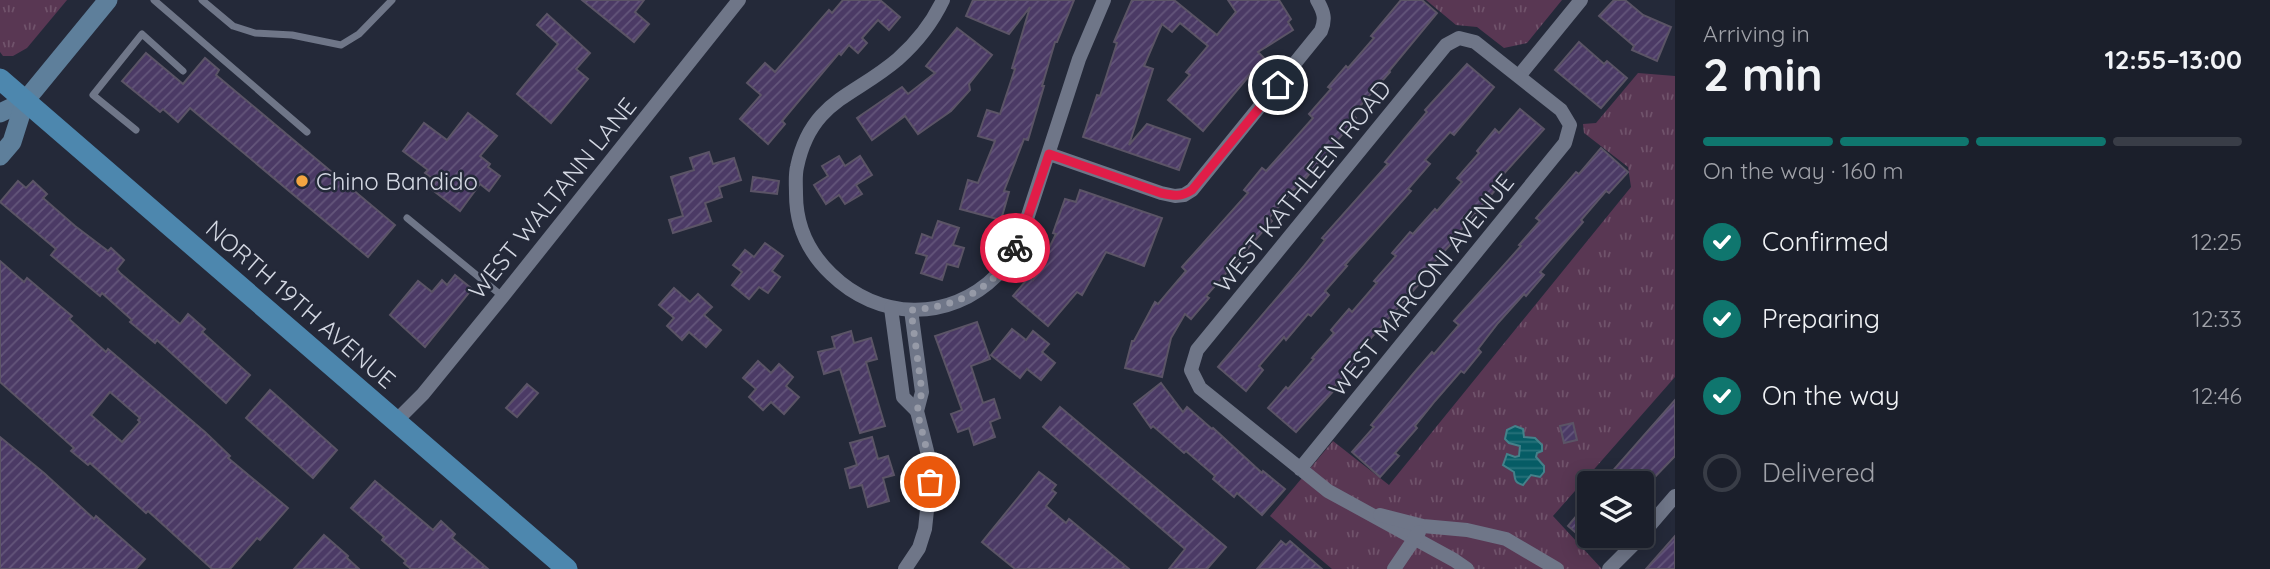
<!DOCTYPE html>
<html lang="en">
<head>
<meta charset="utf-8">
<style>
  :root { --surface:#1b1f2b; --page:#242733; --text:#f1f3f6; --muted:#a0a2a9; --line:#393d47; --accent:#0f766e }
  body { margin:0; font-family:Quicksand,sans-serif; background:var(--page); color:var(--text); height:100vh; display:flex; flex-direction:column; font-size:26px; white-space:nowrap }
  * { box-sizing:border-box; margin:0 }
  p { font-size:23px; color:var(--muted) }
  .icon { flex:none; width:38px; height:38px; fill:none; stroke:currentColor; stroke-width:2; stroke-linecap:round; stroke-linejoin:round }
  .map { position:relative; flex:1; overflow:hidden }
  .panel { display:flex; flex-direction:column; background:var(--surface); width:595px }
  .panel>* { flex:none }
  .tools { position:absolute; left:1577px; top:471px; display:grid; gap:14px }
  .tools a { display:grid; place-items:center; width:77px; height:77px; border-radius:7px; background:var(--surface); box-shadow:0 4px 18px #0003,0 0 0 2px var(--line); font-size:35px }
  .pin { position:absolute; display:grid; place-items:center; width:60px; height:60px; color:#fff; margin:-30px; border:4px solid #fff; border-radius:50%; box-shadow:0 2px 7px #0007 }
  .courier { position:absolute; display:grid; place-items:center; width:70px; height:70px; margin:-35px; border:5px solid #e11d48; border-radius:50%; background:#fff; color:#222; box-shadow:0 2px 9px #0007 }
  .summary em { font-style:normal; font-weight:800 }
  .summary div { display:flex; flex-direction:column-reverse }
  .summary { display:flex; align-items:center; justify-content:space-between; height:119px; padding:0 28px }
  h1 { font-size:46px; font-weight:800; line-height:52px }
  .bar { display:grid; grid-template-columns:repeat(4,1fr); gap:10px 7px; align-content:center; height:84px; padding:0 28px }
  .bar i { height:9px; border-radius:5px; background:var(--line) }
  .bar .on { background:var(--accent) }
  .bar p { grid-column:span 4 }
  ol { padding:0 28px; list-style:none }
  li { display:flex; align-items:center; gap:21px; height:77px }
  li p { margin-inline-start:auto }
  li .icon { padding:7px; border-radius:50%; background:var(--accent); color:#fff; stroke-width:4 }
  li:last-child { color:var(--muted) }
  li i { width:38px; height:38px; border:4px solid var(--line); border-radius:50% }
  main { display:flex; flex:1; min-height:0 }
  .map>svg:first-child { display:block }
</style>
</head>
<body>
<main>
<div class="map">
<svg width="1675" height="569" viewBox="0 0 1675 569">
  <defs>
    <pattern id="grass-tufts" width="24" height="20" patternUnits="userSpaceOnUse" patternTransform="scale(1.75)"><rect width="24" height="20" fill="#593753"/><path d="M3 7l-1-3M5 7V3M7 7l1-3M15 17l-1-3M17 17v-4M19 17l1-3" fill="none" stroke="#70536b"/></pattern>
    <pattern id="water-rules" width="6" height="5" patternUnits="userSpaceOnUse" patternTransform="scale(1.75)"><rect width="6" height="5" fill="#065c65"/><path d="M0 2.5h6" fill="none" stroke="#29737b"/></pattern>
    <pattern id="building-hatch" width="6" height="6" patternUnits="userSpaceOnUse" patternTransform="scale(1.75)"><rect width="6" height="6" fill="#4b3a65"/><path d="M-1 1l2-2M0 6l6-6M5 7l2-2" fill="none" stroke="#64567b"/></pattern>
  </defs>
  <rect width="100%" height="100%" fill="#242939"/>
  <!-- grass -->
  <g fill="url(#grass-tufts)">
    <path d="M0 0H67L27 48 13 56H3L0 52Z"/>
    <path d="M1426 0H1562L1527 43 1504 48 1477 27 1456 25Z"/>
    <path d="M1638 73 1675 76V377L1553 516 1602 569H1332L1270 516 1333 441 1389 485 1631 187 1628 167 1584 133 1583 124 1596 123Z"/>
  </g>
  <!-- water -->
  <path fill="url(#water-rules)" stroke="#44818a" stroke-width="2" d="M1515 426 1523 429 1524 437 1535 438 1542 445V451L1537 453 1536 457 1544 466V472L1540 477 1531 475 1523 485C1515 483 1515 480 1514 472L1503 465 1507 454 1515 457 1519 456 1520 446 1509 443 1505 439 1507 430Z"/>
  <!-- building -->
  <g fill="url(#building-hatch)" stroke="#5b5466" stroke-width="2" fill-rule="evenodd">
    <path d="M582 0H644L635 12 649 24 634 42Z"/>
    <path d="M843 0H880L900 17 889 30 878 20 862 38 867 43 858 53 849 45 841 55 839 53 782 121 785 124 768 144 740 119 761 95 747 83 765 63 775 72 829 10 832 13Z"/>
    <path d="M973 0H1074L1057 42H1055L1042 86H1044L1028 140 1024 139 1004 191 1009 192 1001 220 960 209 968 180 978 183 995 141 978 136 987 110 1000 114 1015 69 1012 68 1030 7 1009 34 966 16Z"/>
    <path d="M1132 0H1174L1217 35 1236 12 1228 0H1279L1291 19 1288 22 1293 30 1258 52 1264 58 1203 131 1168 100 1190 75 1186 72 1208 46 1180 23 1172 32 1162 24 1144 66 1153 69 1129 145 1147 124 1190 139 1179 170 1083 137 1097 95 1100 96 1117 43 1114 42Z"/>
    <path d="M1401 0H1422L1437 13 1389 71 1390 72 1352 115 1356 118 1296 190 1294 189 1269 218 1272 221 1206 296 1209 298 1191 319 1185 314 1171 338 1162 377 1125 368 1132 341H1134L1155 302 1158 304 1186 271 1182 267 1248 193 1244 190 1262 168 1266 171 1313 118 1309 114 1331 89 1328 87 1346 66 1348 68 1374 38 1371 36Z"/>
    <path d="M1614 0H1625L1643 15 1671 27 1657 61 1632 50 1634 46 1599 16Z"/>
    <path d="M547 14 590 53 576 69 588 79 551 123 517 94 558 44 537 25Z"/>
    <path d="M957 28 992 55 969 84 970 90 951 111 918 134 905 116 872 140 857 118 902 87 908 94 935 73 926 66Z"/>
    <path d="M1579 42 1604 64 1607 61 1627 78 1601 108 1555 70Z"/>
    <path d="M146 53 183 84 205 58 219 70 216 75 395 225 368 257 190 108 178 122 163 109 160 112 122 81Z"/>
    <path d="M1467 64 1494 87 1454 135 1450 132 1425 160 1430 164 1408 189 1411 191 1345 265 1347 266 1325 291 1329 295 1311 316 1308 314 1286 340 1284 337 1259 366 1263 370 1246 391 1218 367 1304 266 1325 240 1322 238 1388 164 1385 162 1427 112 1425 110Z"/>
    <path d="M1520 109 1544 129 1500 178 1503 181 1460 231 1462 232 1417 281 1420 283 1354 357 1358 360 1335 386 1337 387 1296 432 1268 408 1286 387 1288 389 1314 359 1312 358 1334 333 1331 330 1349 309 1352 312 1377 283 1374 281 1396 256 1392 253 1410 232 1413 234 1435 209 1437 211 1462 182 1457 178 1479 153 1477 151 1495 129 1499 133Z"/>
    <path d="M468 113 497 136 480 156 490 164 488 167 500 176 489 191 480 184 460 211 430 188 436 181 425 173 428 170 403 151 424 123 447 140Z"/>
    <path d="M1601 148 1628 172 1609 193 1606 191 1581 220 1583 222 1540 272 1544 275 1526 296 1524 294 1498 323 1478 349 1481 352 1464 373 1461 371 1435 401 1415 426 1417 428 1395 453 1399 456 1380 477 1352 452 1374 427 1371 425 1413 374 1432 352 1434 354 1459 325 1454 321 1521 246 1519 245 1540 221 1536 218 1576 172 1579 174Z"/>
    <path d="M709 152 713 164 734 158 741 180 719 187 722 197 705 203 711 221 673 233 669 220 683 216 671 177 694 170 690 158Z"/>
    <path d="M839 156 845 166 860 156 872 175 856 185 862 194 845 204 839 195 826 204 814 185 828 176 822 166Z"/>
    <path d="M753 177 779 181 777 194 751 191Z"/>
    <path d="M18 181 26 188 33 181 47 194 43 198 75 226 108 251 111 248 124 260 117 269 120 273 180 324 188 314 205 329 202 332 250 375 226 403 157 340 155 343 130 322 132 320 102 293 100 296 51 255 56 249 0 202Z"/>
    <path d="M1080 190 1162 218 1144 266 1106 252 1082 295 1077 292 1048 326 1013 296 1029 277 1033 280 1056 234 1053 233 1065 199 1076 202Z"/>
    <path d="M938 221 959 228 953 245 964 248 958 267 947 264 942 280 921 273 927 256 916 253 922 234 932 238Z"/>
    <path d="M765 243 783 256 772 271 780 277 768 293 759 287 749 299 732 285 742 272 733 265 745 250 754 257Z"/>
    <path d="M0 261 24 282 27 278 54 301 72 316 69 319 106 352 108 349 206 433 230 456 228 458 288 508 260 540 257 538 230 569H212L148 511 146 513 90 463 88 465 71 451 74 448 0 382ZM110 392 140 418 138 420 140 422 122 442 91 415Z"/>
    <path d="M455 275 472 289 425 347 390 315 418 281 432 292 442 280 447 285Z"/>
    <path d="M674 288 690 302 698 294 712 307 704 315 721 330 706 347 689 332 682 340 667 326 674 318 659 305Z"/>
    <path d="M977 322 990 359 971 366 983 403 994 399 1000 418 990 422 995 437 974 445 969 428 958 432 951 414 962 410 935 336Z"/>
    <path d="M1012 329 1026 340 1033 331 1049 344 1042 352 1055 363 1041 380 1027 369 1020 378 991 355Z"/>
    <path d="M851 331 854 343 871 338 877 359 866 362 885 426 860 433 840 369 824 374 818 352 835 348 832 337Z"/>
    <path d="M758 361 771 373 779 364 793 377 786 386 799 397 784 414 771 402 763 410 749 397 756 389 743 378Z"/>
    <path d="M1161 383 1183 412 1187 407 1212 429 1213 428 1262 473 1263 471 1285 489 1262 515 1237 493 1234 497 1213 479 1215 476 1186 451 1184 453 1153 426 1151 428 1134 404Z"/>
    <path d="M527 384 538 393 517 417 506 408Z"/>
    <path d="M270 390 337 450 313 478 246 418Z"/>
    <path d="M1675 400V456L1649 483H1604L1611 475 1610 474Z"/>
    <path d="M1060 407 1226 547 1207 569H1169L1185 549 1043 427Z"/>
    <path d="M1573 423 1577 440 1564 443 1560 426Z"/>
    <path d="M0 437 44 473 94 519 96 516 145 559 136 569H0Z"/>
    <path d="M872 437 878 459 888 456 894 475 883 478 889 501 868 507 862 485 850 488 845 469 857 465 850 443Z"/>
    <path d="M1039 472 1056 485 1052 490 1056 493 1046 506 1066 523 1069 519 1129 569H1015L982 542Z"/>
    <path d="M375 481 433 530 441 521 455 534 452 538 488 569H411L404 563 406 561 382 540 384 537 351 508Z"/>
    <path d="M1589 501V544L1568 526Z"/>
    <path d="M324 535 348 556 347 558 359 569H294Z"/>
    <path d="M1675 536V569H1646Z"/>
    <path d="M1281 541 1286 545 1290 541 1322 569H1257Z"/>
  </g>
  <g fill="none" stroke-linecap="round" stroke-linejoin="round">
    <!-- lane -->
    <g stroke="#6f7688" stroke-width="7">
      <path d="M154 0 307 132"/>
      <path d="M202 0 233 26 255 33 292 35 341 45 359 34 392 0"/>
      <path d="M136 130 93 95 142 34 183 71"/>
      <path d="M407 218 502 296"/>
    </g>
    <!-- street -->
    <g stroke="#6f7688" stroke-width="14">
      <path d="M943 0C933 21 916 43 898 59 854 97 811 100 797 167 795 175 796 185 796 194 796 225 808 252 831 274 878 320 949 323 997 275 1008 263 1015 249 1022 234L1079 59 1104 0"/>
      <path d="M1519 76 1581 0"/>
      <path d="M1049 154 1161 193 1175 196 1184 195 1192 190 1321 31C1326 19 1324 12 1317 0"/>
      <path d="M891 308 903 397 917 411"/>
      <path d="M396 421 423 394 503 296 739 0"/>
      <path d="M1300 469 1565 143 1570 125 1561 110 1475 42 1459 38 1446 45 1197 350 1191 370 1200 388 1328 491 1454 560 1467 569"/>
      <path d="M1380 515 1423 526 1467 530 1506 539 1557 569"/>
      <path d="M905 569 919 548 925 529 930 482 928 455 917 411 922 392 911 310"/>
      <path d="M1394 569 1419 532"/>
      <path d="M1609 569 1633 545 1675 496"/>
    </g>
    <!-- secondary -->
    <g stroke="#5e7f9b" stroke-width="19">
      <path d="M0 113 25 101"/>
      <path d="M0 156 12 142 25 101 108 0"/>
    </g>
    <!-- primary -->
    <path stroke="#4d87ae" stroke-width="21" d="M0 79 567 569"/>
  </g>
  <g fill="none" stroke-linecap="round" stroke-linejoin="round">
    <!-- done -->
    <path stroke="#969aa7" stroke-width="7" stroke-dasharray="0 12.6" d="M930 482 928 455 917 411 922 392 911 310C955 307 995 290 1015 248"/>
    <!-- route -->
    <path stroke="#e11d48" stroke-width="9" d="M1015 248 1022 234 1049 154 1161 193C1174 196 1181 197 1192 190L1278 85"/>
  </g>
  <!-- markers -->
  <circle fill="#f2a541" stroke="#242939" stroke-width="2.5" cx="302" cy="181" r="7"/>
  <g text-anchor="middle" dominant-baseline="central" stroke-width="5" stroke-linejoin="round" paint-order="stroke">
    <!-- poi labels -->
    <g font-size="24" fill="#d3d7e2" stroke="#242939" text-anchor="start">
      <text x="316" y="181">Chino Bandido</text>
    </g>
    <!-- street labels -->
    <g font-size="24" fill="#d3d7e2" stroke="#242939">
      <text transform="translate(1302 186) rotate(-51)">WEST KATHLEEN ROAD</text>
      <text transform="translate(552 198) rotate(-51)">WEST WALTANN LANE</text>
      <text transform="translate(1421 285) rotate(-51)">WEST MARCONI AVENUE</text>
      <text transform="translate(301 304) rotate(41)">NORTH 19TH AVENUE</text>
    </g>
  </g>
</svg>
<div class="tools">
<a><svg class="icon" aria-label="layers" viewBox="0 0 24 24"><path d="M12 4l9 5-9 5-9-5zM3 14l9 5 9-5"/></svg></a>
</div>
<div class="pin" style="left:930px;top:482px;background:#ea580c"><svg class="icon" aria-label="bag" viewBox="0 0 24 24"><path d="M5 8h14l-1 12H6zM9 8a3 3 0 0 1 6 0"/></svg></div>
<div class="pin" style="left:1278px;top:85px;background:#1f2937"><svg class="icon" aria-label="home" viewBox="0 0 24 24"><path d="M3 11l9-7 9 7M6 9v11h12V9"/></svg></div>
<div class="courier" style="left:1015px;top:248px"><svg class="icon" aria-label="bike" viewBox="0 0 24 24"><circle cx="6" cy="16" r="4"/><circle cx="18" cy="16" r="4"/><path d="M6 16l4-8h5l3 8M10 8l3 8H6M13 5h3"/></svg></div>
</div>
<section class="panel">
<div class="summary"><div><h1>2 min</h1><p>Arriving in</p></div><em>12:55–13:00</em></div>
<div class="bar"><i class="on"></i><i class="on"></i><i class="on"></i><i></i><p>On the way · 160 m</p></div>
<ol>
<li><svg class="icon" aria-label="check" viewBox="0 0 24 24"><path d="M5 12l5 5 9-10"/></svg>Confirmed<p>12:25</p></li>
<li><svg class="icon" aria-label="check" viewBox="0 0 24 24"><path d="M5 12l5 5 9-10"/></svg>Preparing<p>12:33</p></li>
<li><svg class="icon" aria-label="check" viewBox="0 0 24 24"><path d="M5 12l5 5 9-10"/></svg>On the way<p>12:46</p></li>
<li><i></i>Delivered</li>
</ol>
</section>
</main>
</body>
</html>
